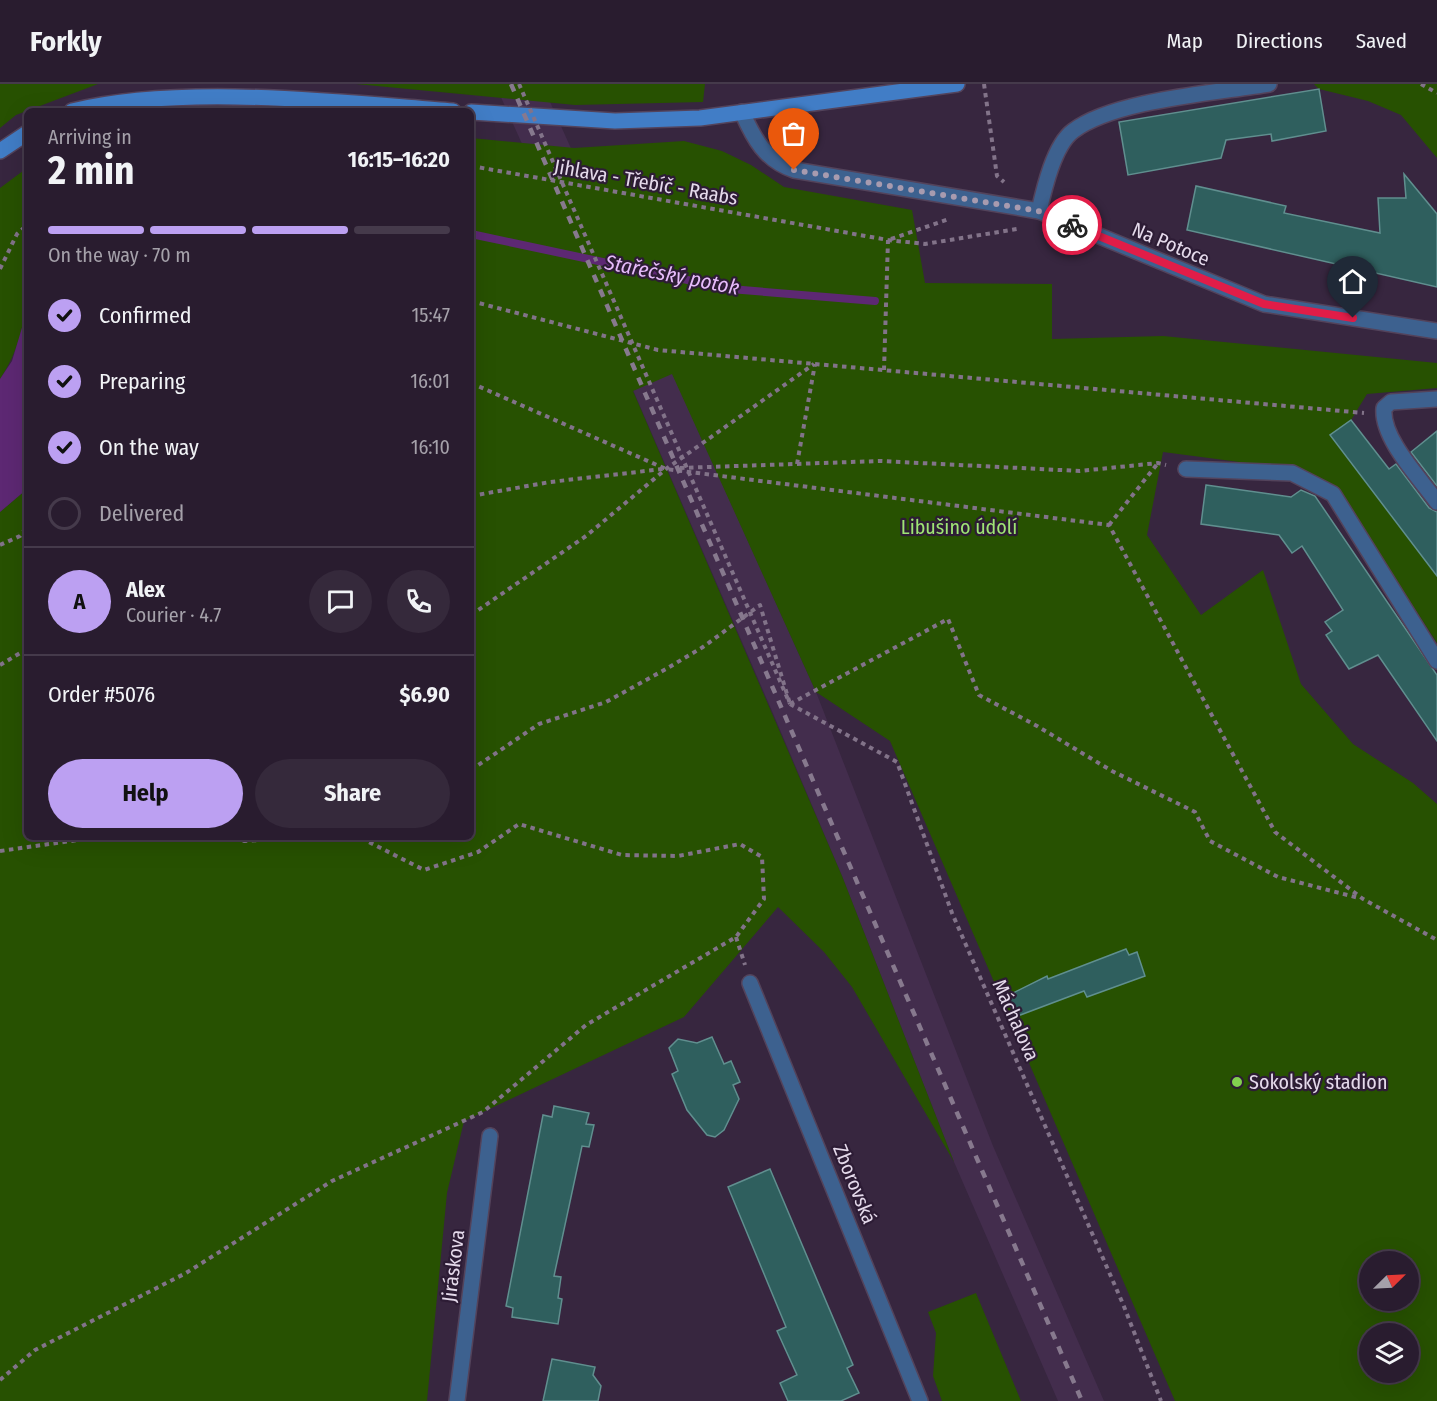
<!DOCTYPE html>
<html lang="en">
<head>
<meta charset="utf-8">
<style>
  :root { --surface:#291c2f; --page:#35293b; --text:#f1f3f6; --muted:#a5a1aa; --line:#453a4b; --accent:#bca0f2 }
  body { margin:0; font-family:"Fira Sans Condensed",sans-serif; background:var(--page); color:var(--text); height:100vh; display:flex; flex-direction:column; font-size:22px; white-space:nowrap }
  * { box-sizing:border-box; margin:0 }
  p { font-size:20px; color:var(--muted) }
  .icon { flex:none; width:33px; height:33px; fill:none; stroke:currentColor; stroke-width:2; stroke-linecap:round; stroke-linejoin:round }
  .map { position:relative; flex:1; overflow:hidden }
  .panel { position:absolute; left:24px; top:24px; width:450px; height:732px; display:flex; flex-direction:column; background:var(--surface); border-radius:9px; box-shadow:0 6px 24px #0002,0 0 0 2px var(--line) }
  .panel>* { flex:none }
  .needle { width:39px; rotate:66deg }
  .tools { position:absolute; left:1359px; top:1167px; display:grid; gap:12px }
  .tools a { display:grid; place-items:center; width:60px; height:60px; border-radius:50%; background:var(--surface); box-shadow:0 6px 24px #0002,0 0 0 2px var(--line); font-size:30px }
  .pin { position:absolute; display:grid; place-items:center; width:51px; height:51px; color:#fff; margin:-62px -26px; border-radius:50% 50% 50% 0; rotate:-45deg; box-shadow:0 0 6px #0007 }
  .pin .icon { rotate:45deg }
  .courier { position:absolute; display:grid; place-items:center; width:60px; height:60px; margin:-30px; border:4px solid #e11d48; border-radius:50%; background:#fff; color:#222; box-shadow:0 2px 8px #0007 }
  .headline em { font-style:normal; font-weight:700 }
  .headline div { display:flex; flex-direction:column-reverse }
  .headline { display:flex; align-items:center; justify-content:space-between; height:102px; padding:0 24px }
  h1 { font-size:39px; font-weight:700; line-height:45px }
  .bar { display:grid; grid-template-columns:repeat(4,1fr); gap:9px 6px; align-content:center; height:72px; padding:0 24px }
  .bar i { height:8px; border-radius:4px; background:var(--line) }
  .bar .on { background:var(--accent) }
  .bar p { grid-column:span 4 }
  .line { display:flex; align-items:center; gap:15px; padding:0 24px; border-top:2px solid var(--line) }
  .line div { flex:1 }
  .round { display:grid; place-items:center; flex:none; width:63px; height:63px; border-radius:32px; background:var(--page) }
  ol { padding:0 24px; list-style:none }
  li { display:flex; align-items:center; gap:18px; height:66px }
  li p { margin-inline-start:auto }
  li .icon { padding:6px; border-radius:50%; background:var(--accent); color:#111; stroke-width:4 }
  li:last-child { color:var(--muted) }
  li i { width:33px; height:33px; border:3px solid var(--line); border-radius:50% }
  .action { display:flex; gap:12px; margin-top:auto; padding:12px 24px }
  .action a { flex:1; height:69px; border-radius:36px; background:var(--accent); color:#111; font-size:24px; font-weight:700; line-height:69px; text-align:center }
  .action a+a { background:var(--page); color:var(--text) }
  header { display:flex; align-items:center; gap:36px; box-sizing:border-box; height:84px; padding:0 30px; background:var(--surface); border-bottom:2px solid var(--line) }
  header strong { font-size:28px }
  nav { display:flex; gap:33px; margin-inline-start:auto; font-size:21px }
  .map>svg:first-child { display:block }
</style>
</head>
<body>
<header>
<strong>Forkly</strong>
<nav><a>Map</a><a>Directions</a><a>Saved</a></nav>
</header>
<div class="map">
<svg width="1437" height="1317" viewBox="0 0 1437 1317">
  <rect width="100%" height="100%" fill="#37263f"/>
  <!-- built -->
  <path fill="#432d4d" d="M495 0H542L816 608 993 1062 1104 1317H1058L954 1078 842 792 772 627 633 306Z"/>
  <!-- green -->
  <g fill="#275101" fill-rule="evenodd">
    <path d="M0 0H98L16 31 0 44Z"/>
    <path d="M356 0H705L703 18 575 21Z"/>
    <path d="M1314 0H1437V74L1401 31 1368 17 1319 5Z"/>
    <path d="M471 54 574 64 684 57 722 67 751 81 784 103 912 126 925 199 1052 200V255L1163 252 1437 279V304L1367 310 1351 336 1330 351 1437 492V559L1339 407 1300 386 1163 368 1147 451 1201 531 1263 486 1301 600 1353 660 1413 699 1437 720V1317H1175L890 657 816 608 672 290 633 307 842 792 954 1078 852 903 824 868 778 823 684 933 464 1037 447 1109 427 1317H0V428L27 405V753H471ZM1370 1178H1408V1216H1370ZM1370 1250H1408V1288H1370Z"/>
    <path d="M27 84C27 153 40 237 0 295V104Z"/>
    <path d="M976 1209 1021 1317H942L933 1292 936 1249 928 1228Z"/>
  </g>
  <!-- water -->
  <path fill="#5d2873" d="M27 227V405L0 428V295L12 277Z"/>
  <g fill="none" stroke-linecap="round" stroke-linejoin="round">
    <!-- stream -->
    <path stroke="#5d2873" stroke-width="8" d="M471 150 730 205 875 217"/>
  </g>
  <!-- building -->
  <g fill="#2f5f5e" stroke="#608f8f" stroke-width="1.5">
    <path d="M1319 5 1326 47 1272 57 1271 50 1226 56 1221 74 1128 91 1119 38Z"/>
    <path d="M1404 90 1437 130V203L1187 146 1196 102 1286 122 1284 129 1380 149 1378 114H1406Z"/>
    <path d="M1351 336 1389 385 1396 380 1429 424 1437 428V492L1330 351Z"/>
    <path d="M1437 347V402L1411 368Z"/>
    <path d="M1206 401 1291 413 1301 406 1315 412 1437 591V657L1378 571 1349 585 1326 551 1332 547 1325 538 1343 526 1302 462 1292 469 1279 451 1201 440Z"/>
    <path d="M1126 865 1129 871 1137 868 1145 892 1087 913 1084 907 1015 933 1007 912 1047 892 1048 895Z"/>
    <path d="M712 953 724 980 731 977 740 998 733 1001 739 1015 724 1046 715 1053 707 1051 687 1026 672 990 678 987 669 964 678 955 697 959Z"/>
    <path d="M554 1022 589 1029 586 1040 594 1041 589 1063 582 1062 554 1192 561 1193 558 1214 562 1215 558 1240 512 1233 513 1224 506 1222 543 1031 552 1033Z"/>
    <path d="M770 1085 853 1281 847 1284 859 1309 841 1317H788L780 1299 797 1291 777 1247 786 1243 728 1103Z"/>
    <path d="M552 1275 595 1283 593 1291 601 1302 598 1317H543Z"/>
  </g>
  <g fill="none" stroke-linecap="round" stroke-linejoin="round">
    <!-- minor casing -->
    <g stroke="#53435b" stroke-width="18">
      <g id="minor">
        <path d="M742 28C754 55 765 76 794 86L1039 127 1264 220 1437 247"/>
        <path d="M1039 127C1044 105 1054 61 1073 47 1114 16 1215 9 1269 0"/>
        <path d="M1437 315 1391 318 1384 324C1381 354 1419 393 1437 418"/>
        <path d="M1186 385 1292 389 1333 410 1437 577"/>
        <path d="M750 899 920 1317"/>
        <path d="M457 1317 490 1052"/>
      </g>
    </g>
    <!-- secondary casing -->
    <g stroke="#53435b" stroke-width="18">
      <g id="secondary">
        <path d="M72 27C182 0 336 18 453 27"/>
        <path d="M471 28 615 37 700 34 957 0"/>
        <path d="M0 67 27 49"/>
      </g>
    </g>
    <!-- path -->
    <g stroke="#827389" stroke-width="4" stroke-dasharray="4.5 4.5" stroke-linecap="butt">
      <path d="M984 0 997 92 1004 98"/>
      <path d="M1421 0 1437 9"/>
      <path d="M471 82 888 156 925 160 1017 145"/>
      <path d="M891 155 949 135"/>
      <path d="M0 185 17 150 27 141"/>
      <path d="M471 217 658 266 1364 329"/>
      <path d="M884 286 888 156"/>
      <path d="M471 299 666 385 1109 441 1275 748 1363 815 1437 856"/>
      <path d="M797 380 815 280"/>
      <path d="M680 384 880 377 1080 387 1158 379 1166 381"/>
      <path d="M471 412 550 398 663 385"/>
      <path d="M1109 441 1158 379"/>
      <path d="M0 461 20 452 27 443"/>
      <path d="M471 531 586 452 666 385 814 280"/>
      <path d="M0 581 27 565"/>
      <path d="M790 620 897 678 952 829 1123 1220 1161 1317"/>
      <path d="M790 620 948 535 979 611 1037 642 1112 687 1195 728 1210 757 1278 793 1359 814"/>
      <path d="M471 686 539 640 606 618 666 585 703 563 760 521 790 620"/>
      <path d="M216 753 245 757 303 753"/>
      <path d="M0 767 99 753"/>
      <path d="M736 853 745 881"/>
      <path d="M0 1296 35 1266 186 1189 332 1097 483 1028 586 941 736 853 764 815 762 773 740 760 678 772 622 771 519 740 478 768 424 786 359 753"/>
    </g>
    <!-- minor -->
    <use href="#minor" stroke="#3d618f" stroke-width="15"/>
    <!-- secondary -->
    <use href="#secondary" stroke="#417dc6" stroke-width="15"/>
    <!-- rail -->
    <path stroke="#87798e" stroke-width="4.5" stroke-dasharray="8 8" stroke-linecap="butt" d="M511 0 1082 1317"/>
    <!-- path-bridge -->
    <path stroke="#827389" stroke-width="4" stroke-dasharray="4.5 4.5" stroke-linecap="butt" d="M519 0 790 620"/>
  </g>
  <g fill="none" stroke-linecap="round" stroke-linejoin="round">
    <!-- done -->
    <path stroke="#a89baf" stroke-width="6" stroke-dasharray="0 10.8" d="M794 86 1038 127 1072 141"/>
    <!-- route -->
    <path stroke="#e11d48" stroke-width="8" d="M1072 141 1264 220 1353 234"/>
  </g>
  <!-- markers -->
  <circle fill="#82d04f" stroke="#2d1c35" stroke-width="2" cx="1237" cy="998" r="6"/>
  <g text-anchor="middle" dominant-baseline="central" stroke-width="4.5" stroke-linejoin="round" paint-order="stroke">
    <!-- street labels -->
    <g font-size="20" fill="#e5daeb" stroke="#2d1c35">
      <text transform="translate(646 98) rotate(10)">Jihlava - Třebíč - Raabs</text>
      <text transform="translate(1171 160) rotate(23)">Na Potoce</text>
      <text transform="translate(1016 936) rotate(66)">Máchalova</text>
      <text transform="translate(855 1100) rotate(68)">Zborovská</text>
      <text transform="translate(453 1182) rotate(-83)">Jiráskova</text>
    </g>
    <!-- park labels -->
    <g font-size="20" fill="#9fe575" stroke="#2d1c35">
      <text x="959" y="443">Libušino údolí</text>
    </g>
    <!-- poi labels -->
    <g font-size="20" fill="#e5daeb" stroke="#2d1c35" text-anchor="start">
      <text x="1249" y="998">Sokolský stadion</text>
    </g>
    <!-- water labels -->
    <g font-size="21" font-style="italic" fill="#e6bbfa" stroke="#2d1c35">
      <text transform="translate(672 191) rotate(11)">Stařečský potok</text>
    </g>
  </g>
</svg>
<div class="tools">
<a><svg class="needle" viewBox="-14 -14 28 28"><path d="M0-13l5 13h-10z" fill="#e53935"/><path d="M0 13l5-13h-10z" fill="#a5a1aa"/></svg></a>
<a><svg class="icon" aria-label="layers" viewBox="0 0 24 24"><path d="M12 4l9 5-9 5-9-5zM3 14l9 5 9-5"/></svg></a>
</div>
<div class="pin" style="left:794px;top:86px;background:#ea580c"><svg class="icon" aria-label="bag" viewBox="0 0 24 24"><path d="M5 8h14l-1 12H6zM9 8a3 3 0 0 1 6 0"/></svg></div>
<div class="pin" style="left:1353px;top:234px;background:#1f2937"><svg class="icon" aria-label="home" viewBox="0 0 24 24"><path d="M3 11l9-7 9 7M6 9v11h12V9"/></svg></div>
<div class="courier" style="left:1072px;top:141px"><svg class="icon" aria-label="bike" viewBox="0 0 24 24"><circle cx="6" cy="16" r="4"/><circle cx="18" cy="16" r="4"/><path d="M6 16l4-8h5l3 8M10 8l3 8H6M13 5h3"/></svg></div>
<section class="panel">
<div class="headline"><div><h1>2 min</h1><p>Arriving in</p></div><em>16:15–16:20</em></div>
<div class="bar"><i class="on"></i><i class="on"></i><i class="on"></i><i></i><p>On the way · 70 m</p></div>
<ol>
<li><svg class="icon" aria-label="check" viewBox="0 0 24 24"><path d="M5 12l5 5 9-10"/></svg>Confirmed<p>15:47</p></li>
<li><svg class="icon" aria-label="check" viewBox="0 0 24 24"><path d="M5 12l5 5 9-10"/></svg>Preparing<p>16:01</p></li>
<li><svg class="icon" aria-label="check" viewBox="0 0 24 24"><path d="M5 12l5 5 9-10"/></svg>On the way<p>16:10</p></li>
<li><i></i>Delivered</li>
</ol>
<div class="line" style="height:108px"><b class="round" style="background:var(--accent);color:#111">A</b><div><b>Alex</b><p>Courier · 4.7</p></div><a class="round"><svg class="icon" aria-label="chat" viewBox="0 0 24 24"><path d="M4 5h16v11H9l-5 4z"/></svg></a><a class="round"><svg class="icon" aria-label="phone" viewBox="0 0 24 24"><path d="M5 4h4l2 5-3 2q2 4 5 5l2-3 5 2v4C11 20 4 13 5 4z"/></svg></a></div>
<div class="line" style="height:78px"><div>Order #5076</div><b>$6.90</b></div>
<div class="action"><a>Help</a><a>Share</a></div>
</section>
</div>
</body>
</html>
